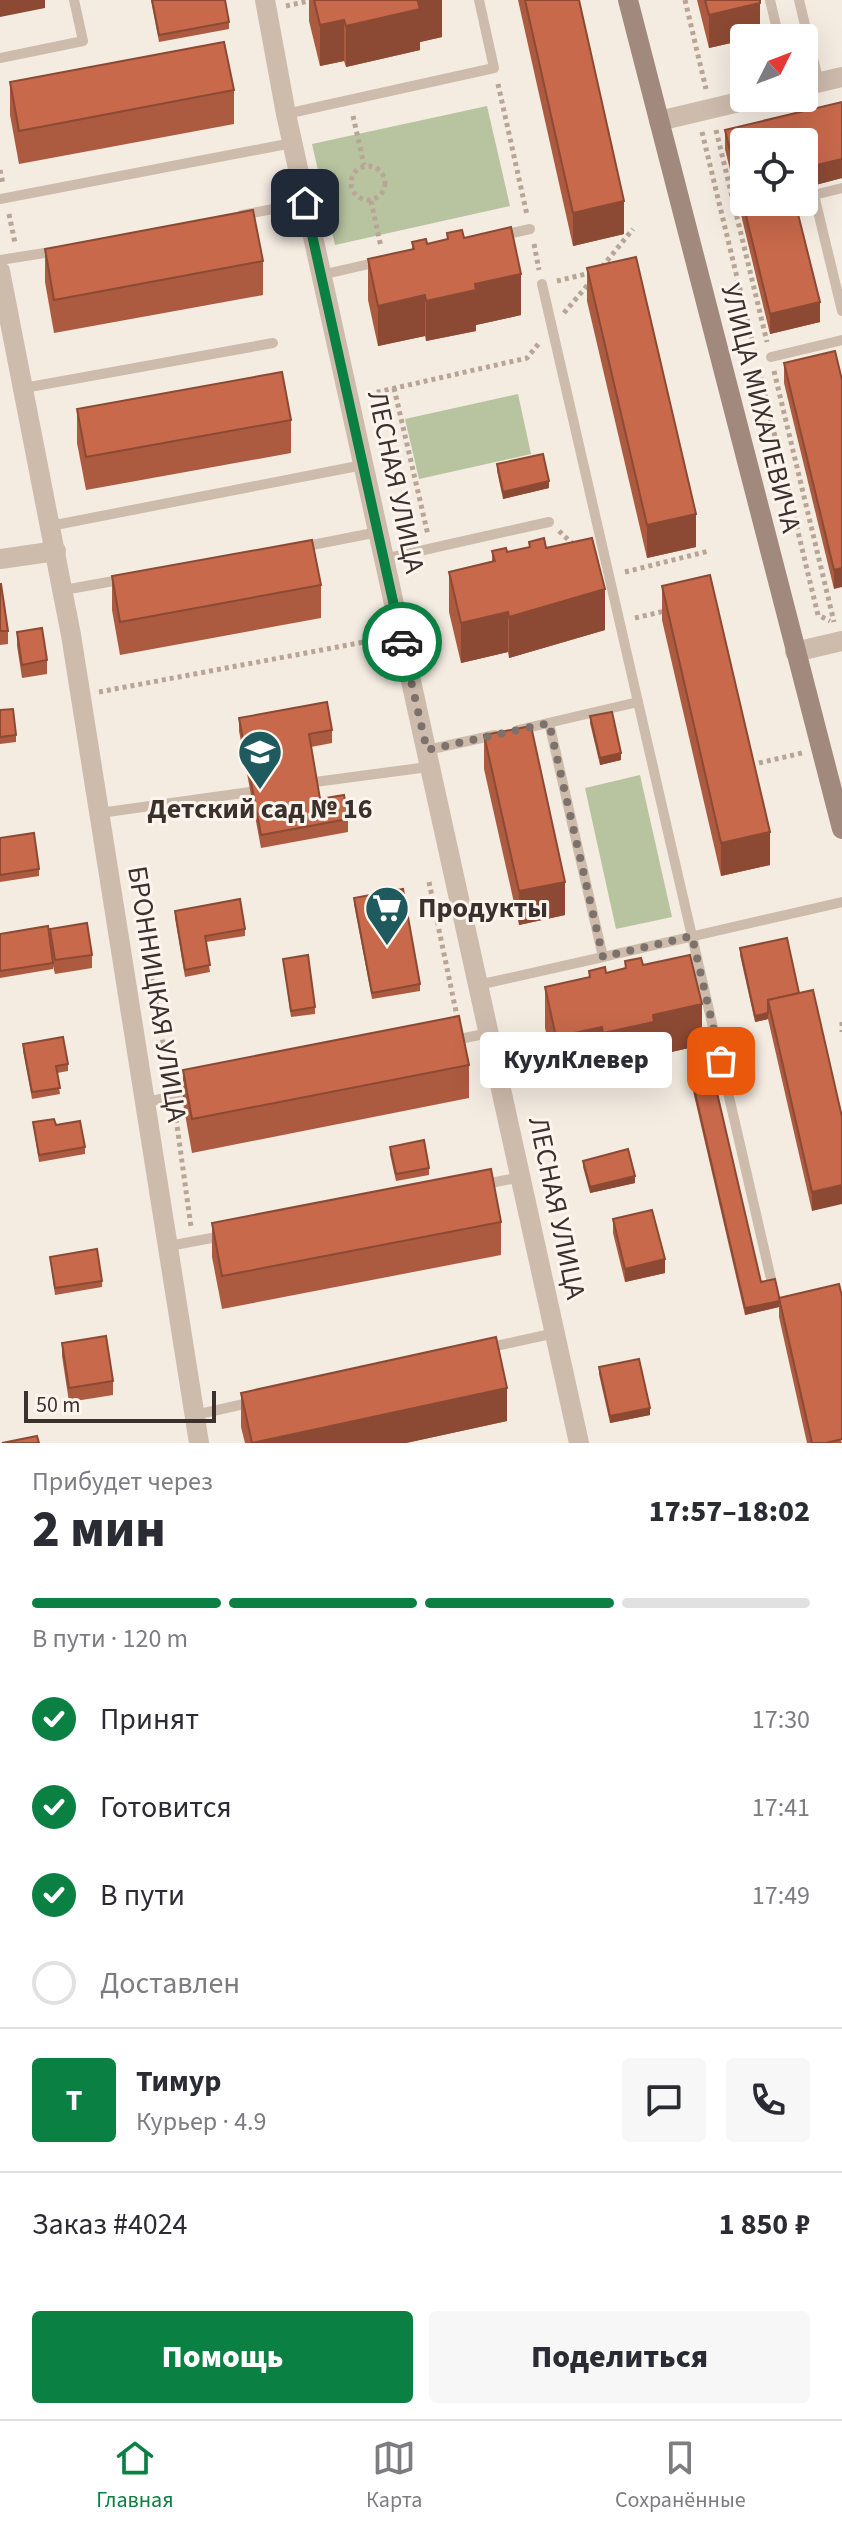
<!DOCTYPE html>
<html lang="ru">
<head>
<meta charset="utf-8">
<style>
  :root { --surface:#fff; --page:#f7f7f7; --text:#2b2b33; --muted:#7c7c81; --line:#e1e1e2; --accent:#0b8043 }
  body { margin:0; font-family:"Source Sans 3",sans-serif; background:var(--page); color:var(--text); height:100vh; display:flex; flex-direction:column; font-size:30px; white-space:nowrap }
  * { box-sizing:border-box; margin:0 }
  p { font-size:26px; color:var(--muted) }
  .icon { flex:none; width:44px; height:44px; fill:none; stroke:currentColor; stroke-width:2; stroke-linecap:round; stroke-linejoin:round }
  .map { position:relative; height:1443px; overflow:hidden }
  .sheet { display:flex; flex-direction:column; background:var(--surface); flex:1 }
  .sheet>* { flex:none }
  .needle { width:52px; rotate:48deg }
  .fabs { position:absolute; left:730px; top:24px; display:grid; gap:16px }
  .fabs a { display:grid; place-items:center; width:88px; height:88px; border-radius:8px; background:var(--surface); box-shadow:0 8px 32px #0002; font-size:40px }
  .scale { position:absolute; left:24px; bottom:20px; width:192px; box-sizing:border-box; padding-left:8px; border:4px solid #3b302b; border-top:0; font-size:22px; line-height:28px; white-space:nowrap; color:#3b302b; -webkit-text-stroke:6px #fbf5ee; paint-order:stroke }
  .pin { position:absolute; display:grid; place-items:center; width:68px; height:68px; color:#fff; margin:-34px; border-radius:16px; box-shadow:0 4px 12px #0006 }
  .courier { position:absolute; display:grid; place-items:center; width:80px; height:80px; margin:-40px; border:6px solid #0b8043; border-radius:50%; background:#fff; color:#222; box-shadow:0 2px 10px #0007 }
  .bubble { position:absolute; height:56px; border-radius:8px; background:var(--surface); box-shadow:0 8px 32px #0002; font-size:26px; font-weight:800; line-height:56px; text-align:center }
  .overview em { font-style:normal; font-weight:800 }
  .overview div { display:flex; flex-direction:column-reverse }
  .overview { display:flex; align-items:center; justify-content:space-between; height:136px; padding:0 32px }
  h1 { font-size:52px; font-weight:800; line-height:60px }
  .bar { display:grid; grid-template-columns:repeat(4,1fr); gap:12px 8px; align-content:center; height:96px; padding:0 32px }
  .bar i { height:10px; border-radius:6px; background:var(--line) }
  .bar .selected { background:var(--accent) }
  .bar p { grid-column:span 4 }
  .line { display:flex; align-items:center; gap:20px; padding:0 32px; border-top:2px solid var(--line) }
  .line div { flex:1 }
  .round { display:grid; place-items:center; flex:none; width:84px; height:84px; border-radius:8px; background:var(--page) }
  ol { padding:0 32px; list-style:none }
  li { display:flex; align-items:center; gap:24px; height:88px }
  li p { margin-inline-start:auto }
  li .icon { padding:8px; border-radius:50%; background:var(--accent); color:#fff; stroke-width:4 }
  li:last-child { color:var(--muted) }
  li i { width:44px; height:44px; border:4px solid var(--line); border-radius:50% }
  .button { display:flex; gap:16px; margin-top:auto; padding:16px 32px }
  .button a { flex:1; height:92px; border-radius:8px; background:var(--accent); color:#fff; font-size:32px; font-weight:800; line-height:92px; text-align:center }
  .button a+a { background:var(--page); color:var(--text) }
  .menu { display:flex; justify-content:space-around; align-items:center; height:112px; border-top:2px solid var(--line); background:var(--surface); font-size:22px; color:var(--muted) }
  .menu a { display:grid; justify-items:center; gap:4px }
  .menu .selected { color:var(--accent) }
  .map>svg:first-child { display:block }
</style>
</head>
<body>
<div class="map">
<svg width="842" height="1443" viewBox="0 0 842 1443">
  <rect width="100%" height="100%" fill="#f4ebe1"/>
  <!-- green -->
  <g fill="#b8c4a0">
    <path d="M487 106 510 206 335 245 312 144Z"/>
    <path d="M518 394 531 454 419 479 405 419Z"/>
    <path d="M640 775 672 917 616 929 585 788Z"/>
  </g>
  <g fill="none" stroke-linecap="round" stroke-linejoin="round">
    <!-- path -->
    <g stroke="#b9a596" stroke-width="5" stroke-dasharray="4 4" stroke-linecap="butt">
      <path d="M685 0 706 89"/>
      <path d="M286 6 313 0"/>
      <path d="M498 84 527 215"/>
      <path d="M353 116 364 165"/>
      <path d="M716 130 767 342"/>
      <path d="M702 132 755 352"/>
      <circle cx="368" cy="183" r="17"/>
      <path d="M0 170 3 184"/>
      <path d="M371 201 381 247"/>
      <path d="M9 214 15 243"/>
      <path d="M534 244 539 270"/>
      <path d="M602 267 633 229"/>
      <path d="M557 281 590 273"/>
      <path d="M564 313 591 281"/>
      <path d="M759 370 818 615 830 621"/>
      <path d="M774 371 834 622"/>
      <path d="M394 388 428 535"/>
      <path d="M369 394 527 358 540 342"/>
      <path d="M559 531 575 546"/>
      <path d="M625 572 709 551"/>
      <path d="M635 618 669 610"/>
      <path d="M99 692 380 639"/>
      <path d="M759 763 802 753"/>
      <path d="M429 882 458 1021"/>
      <path d="M147 953 170 1081"/>
      <path d="M842 1022V1032"/>
      <path d="M175 1111 191 1227"/>
    </g>
    <!-- service -->
    <g stroke="#cdbbac" stroke-width="10">
      <path d="M770 0 779 38"/>
      <path d="M799 0 819 83"/>
      <path d="M0 58 83 41 74 0"/>
      <path d="M738 73 744 72"/>
      <path d="M286 114 494 68 479 0"/>
      <path d="M842 188 814 195 842 311"/>
      <path d="M0 199 292 143"/>
      <path d="M242 215 305 203"/>
      <path d="M499 236 530 229"/>
      <path d="M0 260 57 251"/>
      <path d="M321 275 378 262"/>
      <path d="M542 284 638 702"/>
      <path d="M771 357 842 340"/>
      <path d="M24 388 273 343"/>
      <path d="M50 526 363 465"/>
      <path d="M302 547 378 532"/>
      <path d="M384 559 549 522"/>
      <path d="M64 590 125 579"/>
      <path d="M518 730 638 702 771 1279"/>
      <path d="M427 750 495 735"/>
      <path d="M315 782 428 767"/>
      <path d="M100 813 250 792"/>
      <path d="M603 957 842 902"/>
      <path d="M478 985 603 957 549 723"/>
      <path d="M450 1041 489 1033"/>
      <path d="M146 1102 195 1092"/>
      <path d="M481 1185 521 1177"/>
      <path d="M169 1246 222 1236"/>
      <path d="M487 1348 555 1333"/>
      <path d="M195 1415 253 1402"/>
    </g>
    <!-- minor -->
    <g stroke="#cdbbac" stroke-width="20">
      <path d="M265 0 286 114 579 1443"/>
      <path d="M804 86 842 77"/>
      <path d="M659 121 756 98"/>
      <path d="M0 271 71 635 199 1443"/>
      <path d="M0 559 56 551"/>
      <path d="M795 652 842 641"/>
    </g>
    <!-- secondary -->
    <path stroke="#a18a7d" stroke-width="20" d="M628 0 842 829"/>
  </g>
  <!-- wall -->
  <g fill="#ac5a40">
    <path d="M151 0H225L229 22V29L159 42Z"/>
    <path d="M309 0H442V37L420 42V50L346 67 344 61 320 66 309 21Z"/>
    <path d="M518 0H579L624 234 573 246Z"/>
    <path d="M697 0H760V36L744 38V40L709 48Z"/>
    <path d="M10 82 234 90V124L19 164 10 115Z"/>
    <path d="M842 102V178L804 188 744 142 820 322 770 334 725 149V130Z"/>
    <path d="M447 233 464 238 521 315 476 325V331L426 341 425 336 378 346 368 300V259L412 249V242L427 244 447 239Z"/>
    <path d="M45 249 263 261V295L54 333 45 282Z"/>
    <path d="M587 268 696 547 647 558 587 301Z"/>
    <path d="M835 351 834 589 784 383V363Z"/>
    <path d="M77 409 291 420V453L86 490 77 443Z"/>
    <path d="M497 464 549 488 503 499 497 471Z"/>
    <path d="M529 542 546 548 605 630 509 658 508 652 461 663 449 612V572L492 561V551L507 552 529 548Z"/>
    <path d="M112 576 321 585V618L120 655 112 610Z"/>
    <path d="M0 584 8 631V644L0 645Z"/>
    <path d="M662 586 770 865 721 876 662 620Z"/>
    <path d="M17 632 47 660V674L22 678 17 646Z"/>
    <path d="M0 710 16 735V742L0 744Z"/>
    <path d="M590 716 621 760 600 765 590 723Z"/>
    <path d="M239 718 332 730V743L311 747 320 799 348 819V832L261 848 239 731Z"/>
    <path d="M484 735 565 915 519 925 484 769Z"/>
    <path d="M0 838 39 869V876L0 882Z"/>
    <path d="M354 898 420 984V991L372 999 354 904Z"/>
    <path d="M175 911 245 929V936L206 942 210 972 185 977 175 918Z"/>
    <path d="M50 929 92 955V968L55 974 53 966V969L0 978V934L50 939Z"/>
    <path d="M740 948 799 993 842 1117 812 1211 768 1019 755 1022 740 955Z"/>
    <path d="M283 959 315 1007V1014L291 1017Z"/>
    <path d="M625 961 643 965 702 1045 654 1056V1063L603 1074 602 1067 556 1077 545 1028V987L589 978V971L606 973 625 969Z"/>
    <path d="M23 1044 68 1064V1071L57 1073 60 1094 32 1099 23 1051Z"/>
    <path d="M469 1065V1098L192 1153 183 1103V1070Z"/>
    <path d="M690 1071 761 1282 779 1299 842 1443H807L779 1317V1307L745 1315 690 1078Z"/>
    <path d="M33 1122 56 1125 85 1147V1154L39 1162Z"/>
    <path d="M390 1147 429 1168V1175L396 1181 390 1154Z"/>
    <path d="M583 1161 635 1183 590 1193 583 1167Z"/>
    <path d="M613 1219 665 1273 625 1282 613 1233Z"/>
    <path d="M501 1222V1255L222 1309 212 1257V1223Z"/>
    <path d="M50 1257 102 1281V1287L55 1295Z"/>
    <path d="M62 1343 113 1381V1395L69 1402 62 1356Z"/>
    <path d="M599 1367 650 1415 610 1423 599 1374Z"/>
    <path d="M241 1393 507 1421 406 1443H245L241 1427Z"/>
  </g>
  <!-- shaded-wall -->
  <g fill="#8c4a34">
    <path d="M0 0H45V8L0 17Z"/>
    <path d="M427 0H442V37L420 42V50L346 67V26Z"/>
    <path d="M760 3V36L744 38V40L709 48V15Z"/>
    <path d="M344 20V61L320 66V25Z"/>
    <path d="M842 159V178L804 188V168Z"/>
    <path d="M624 201V234L573 246V213Z"/>
    <path d="M521 274V315L476 325V331L426 341V301L475 284Z"/>
    <path d="M425 295V336L378 346V306Z"/>
    <path d="M820 302V322L770 334V314Z"/>
    <path d="M549 481V488L503 499V492Z"/>
    <path d="M696 514V547L647 558V525Z"/>
    <path d="M842 568V587L834 589V570Z"/>
    <path d="M605 589V630L509 658V617Z"/>
    <path d="M508 612V652L461 663V623Z"/>
    <path d="M621 753V760L600 765V758Z"/>
    <path d="M770 832V865L721 876V843Z"/>
    <path d="M565 882V915L519 925V891Z"/>
    <path d="M702 1004V1045L654 1056V1063L603 1074V1033L653 1015Z"/>
    <path d="M768 1013V1019L755 1022V1016Z"/>
    <path d="M602 1027V1067L556 1077V1037Z"/>
    <path d="M635 1176V1183L590 1193V1187Z"/>
    <path d="M842 1185V1204L812 1211V1192Z"/>
    <path d="M665 1259V1273L625 1282V1269Z"/>
    <path d="M779 1301V1307L745 1315V1308Z"/>
    <path d="M507 1388V1421L406 1443H255Z"/>
    <path d="M650 1408V1415L610 1423V1416Z"/>
  </g>
  <!-- building -->
  <g fill="#c8694b" stroke="#8c4a34" stroke-width="2">
    <path d="M152 0H225L229 22 159 35Z"/>
    <path d="M314 0H427L418 2 420 9 346 26 344 20 320 25Z"/>
    <path d="M525 0H579L624 201 573 213Z"/>
    <path d="M705 0H760V3L709 15Z"/>
    <path d="M224 42 234 90 19 131 10 82Z"/>
    <path d="M842 102V159L804 168V142H744V202H795L820 302 770 314 725 130Z"/>
    <path d="M253 210 263 261 54 300 45 249Z"/>
    <path d="M511 227 521 274 475 284 476 290 426 301 425 295 378 306 368 259 414 249 412 242 426 239 427 244 448 239 447 233 462 230 464 238Z"/>
    <path d="M636 257 696 514 647 525 587 268Z"/>
    <path d="M835 351 842 380V568L834 570 784 363Z"/>
    <path d="M282 372 291 420 86 457 77 409Z"/>
    <path d="M543 454 549 481 503 492 497 464Z"/>
    <path d="M544 538 546 548 592 538 605 589 509 617 508 612 461 623 449 572 495 561 492 551 506 548 507 552 530 547 529 542Z"/>
    <path d="M312 540 321 585 120 622 112 576Z"/>
    <path d="M710 575 770 832 721 843 662 586Z"/>
    <path d="M0 584H1L8 631H0Z"/>
    <path d="M42 628 47 660 22 665 17 632Z"/>
    <path d="M327 702 332 730 309 734 320 799 344 795 348 819 261 835 239 718Z"/>
    <path d="M13 709 16 735 0 737V710Z"/>
    <path d="M612 712 621 753 600 758 590 716Z"/>
    <path d="M531 726 565 882 519 891 484 735Z"/>
    <path d="M34 833 39 869 0 875V838Z"/>
    <path d="M403 889 420 984 372 993 354 898Z"/>
    <path d="M240 899 245 929 205 936 210 965 185 970 175 911Z"/>
    <path d="M87 923 92 955 55 960 50 929Z"/>
    <path d="M48 926 53 963 0 971V934Z"/>
    <path d="M787 938 799 993 768 1000V1013L755 1016 740 948Z"/>
    <path d="M308 955 315 1007 291 1011 283 959Z"/>
    <path d="M690 955 702 1004 653 1015 654 1022 603 1033 602 1027 556 1037 545 987 590 977 589 971 605 967 606 973 626 968 625 961 641 958 643 965Z"/>
    <path d="M813 990 842 1117V1185L812 1192 768 1000Z"/>
    <path d="M459 1016 469 1065 192 1119 183 1070Z"/>
    <path d="M63 1037 68 1064 56 1066 60 1088 32 1092 23 1044Z"/>
    <path d="M711 1067 761 1282 775 1279 780 1301 745 1308 690 1071Z"/>
    <path d="M54 1119 56 1125 80 1121 85 1147 39 1155 33 1122Z"/>
    <path d="M424 1140 429 1168 396 1174 390 1147Z"/>
    <path d="M628 1149 635 1176 590 1187 583 1161Z"/>
    <path d="M491 1169 501 1222 222 1276 212 1223Z"/>
    <path d="M652 1210 665 1259 625 1269 613 1219Z"/>
    <path d="M97 1249 102 1281 55 1288 50 1257Z"/>
    <path d="M839 1284 842 1296V1439L826 1443H812L779 1298Z"/>
    <path d="M106 1336 113 1381 69 1388 62 1343Z"/>
    <path d="M496 1337 507 1388 252 1443 241 1393Z"/>
    <path d="M639 1359 650 1408 610 1416 599 1367Z"/>
    <path d="M37 1436 39 1443H2Z"/>
  </g>
  <g fill="none" stroke-linecap="round" stroke-linejoin="round">
    <!-- done -->
    <path stroke="#7c716b" stroke-width="8" stroke-dasharray="0 14.4" d="M402 642 427 750 549 723 603 957 692 936 721 1061"/>
    <!-- route -->
    <path stroke="#0b8043" stroke-width="10" d="M305 203 402 642"/>
  </g>
  <!-- icons -->
  <defs>
    <g id="school-pin" transform="scale(2.3)"><path d="M0 17L-7.5 6A9.5 9.5 0 1 1 7.5 6Z" fill="#1f5a5e" stroke="#fbf5ee"/><path d="M0-5L7-2L0 1L-7-2ZM-4 1L0 2.5L4 1V4Q0 6-4 4Z" fill="#fff"/></g>
    <g id="supermarket-pin" transform="scale(2.3)"><path d="M0 17L-7.5 6A9.5 9.5 0 1 1 7.5 6Z" fill="#1f5a5e" stroke="#fbf5ee"/><path d="M-6-5.5h2.5l.6 2H6L4.5 2H-2.5L-4.4-4H-6ZM-1.5 3.2a1.3 1.3 0 1 0 .1 0ZM3 3.2a1.3 1.3 0 1 0 .1 0Z" fill="#fff"/></g>
  </defs>
  <g fill-rule="evenodd">
    <use href="#school-pin" x="260" y="752"/>
    <use href="#supermarket-pin" x="387" y="908"/>
  </g>
  <g text-anchor="middle" dominant-baseline="central" stroke-width="6" stroke-linejoin="round" paint-order="stroke">
    <!-- street labels -->
    <g font-size="28" fill="#3b302b" stroke="#fbf5ee">
      <text transform="translate(761 408) rotate(76)">УЛИЦА МИХАЛЕВИЧА</text>
      <text transform="translate(396 482) rotate(78)">ЛЕСНАЯ УЛИЦА</text>
      <text transform="translate(157 994) rotate(81)">БРОННИЦКАЯ УЛИЦА</text>
      <text transform="translate(557 1208) rotate(78)">ЛЕСНАЯ УЛИЦА</text>
    </g>
    <!-- poi labels -->
    <g font-size="28" font-weight="bold" fill="#3b302b" stroke="#fbf5ee">
      <text x="260" y="809">Детский сад № 16</text>
      <text x="418" y="908" text-anchor="start">Продукты</text>
    </g>
  </g>
</svg>
<div class="fabs">
<a><svg class="needle" viewBox="-14 -14 28 28"><path d="M0-13l5 13h-10z" fill="#e53935"/><path d="M0 13l5-13h-10z" fill="#7c7c81"/></svg></a>
<a><svg class="icon" aria-label="locate" viewBox="0 0 24 24"><circle cx="12" cy="12" r="6"/><path d="M12 2v4M12 18v4M2 12h4M18 12h4"/></svg></a>
</div>
<div class="scale">50 m</div>
<div class="pin" style="left:721px;top:1061px;background:#ea580c"><svg class="icon" aria-label="bag" viewBox="0 0 24 24"><path d="M5 8h14l-1 12H6zM9 8a3 3 0 0 1 6 0"/></svg></div>
<div class="pin" style="left:305px;top:203px;background:#1f2937"><svg class="icon" aria-label="home" viewBox="0 0 24 24"><path d="M3 11l9-7 9 7M6 9v11h12V9"/></svg></div>
<div class="courier" style="left:402px;top:642px"><svg class="icon" aria-label="car" viewBox="0 0 24 24"><path d="M5 17H2v-5l4-1 3-4h7l3 4 3 1v5h-3M9 17h6M6 11h13"/><circle cx="7" cy="17" r="2"/><circle cx="17" cy="17" r="2"/></svg></div>
<div class="bubble" style="left:480px;top:1032px;width:192px">КуулКлевер</div>
</div>
<section class="sheet">
<div class="overview"><div><h1>2 мин</h1><p>Прибудет через</p></div><em>17:57–18:02</em></div>
<div class="bar"><i class="selected"></i><i class="selected"></i><i class="selected"></i><i></i><p>В пути · 120 m</p></div>
<ol>
<li><svg class="icon" aria-label="check" viewBox="0 0 24 24"><path d="M5 12l5 5 9-10"/></svg>Принят<p>17:30</p></li>
<li><svg class="icon" aria-label="check" viewBox="0 0 24 24"><path d="M5 12l5 5 9-10"/></svg>Готовится<p>17:41</p></li>
<li><svg class="icon" aria-label="check" viewBox="0 0 24 24"><path d="M5 12l5 5 9-10"/></svg>В пути<p>17:49</p></li>
<li><i></i>Доставлен</li>
</ol>
<div class="line" style="height:144px"><b class="round" style="background:var(--accent);color:#fff">Т</b><div><b>Тимур</b><p>Курьер · 4.9</p></div><a class="round"><svg class="icon" aria-label="chat" viewBox="0 0 24 24"><path d="M4 5h16v11H9l-5 4z"/></svg></a><a class="round"><svg class="icon" aria-label="phone" viewBox="0 0 24 24"><path d="M5 4h4l2 5-3 2q2 4 5 5l2-3 5 2v4C11 20 4 13 5 4z"/></svg></a></div>
<div class="line" style="height:104px"><div>Заказ #4024</div><b>1 850 ₽</b></div>
<div class="button"><a>Помощь</a><a>Поделиться</a></div>
</section>
<nav class="menu">
<a class="selected"><svg class="icon" aria-label="home" viewBox="0 0 24 24"><path d="M3 11l9-7 9 7M6 9v11h12V9"/></svg>Главная</a>
<a><svg class="icon" aria-label="map" viewBox="0 0 24 24"><path d="M3 6l6-2 6 2 6-2v14l-6 2-6-2-6 2zM9 4v14M15 6v14"/></svg>Карта</a>
<a><svg class="icon" aria-label="saved" viewBox="0 0 24 24"><path d="M7 4h10v16l-5-4-5 4z"/></svg>Сохранённые</a>
</nav>
</body>
</html>
